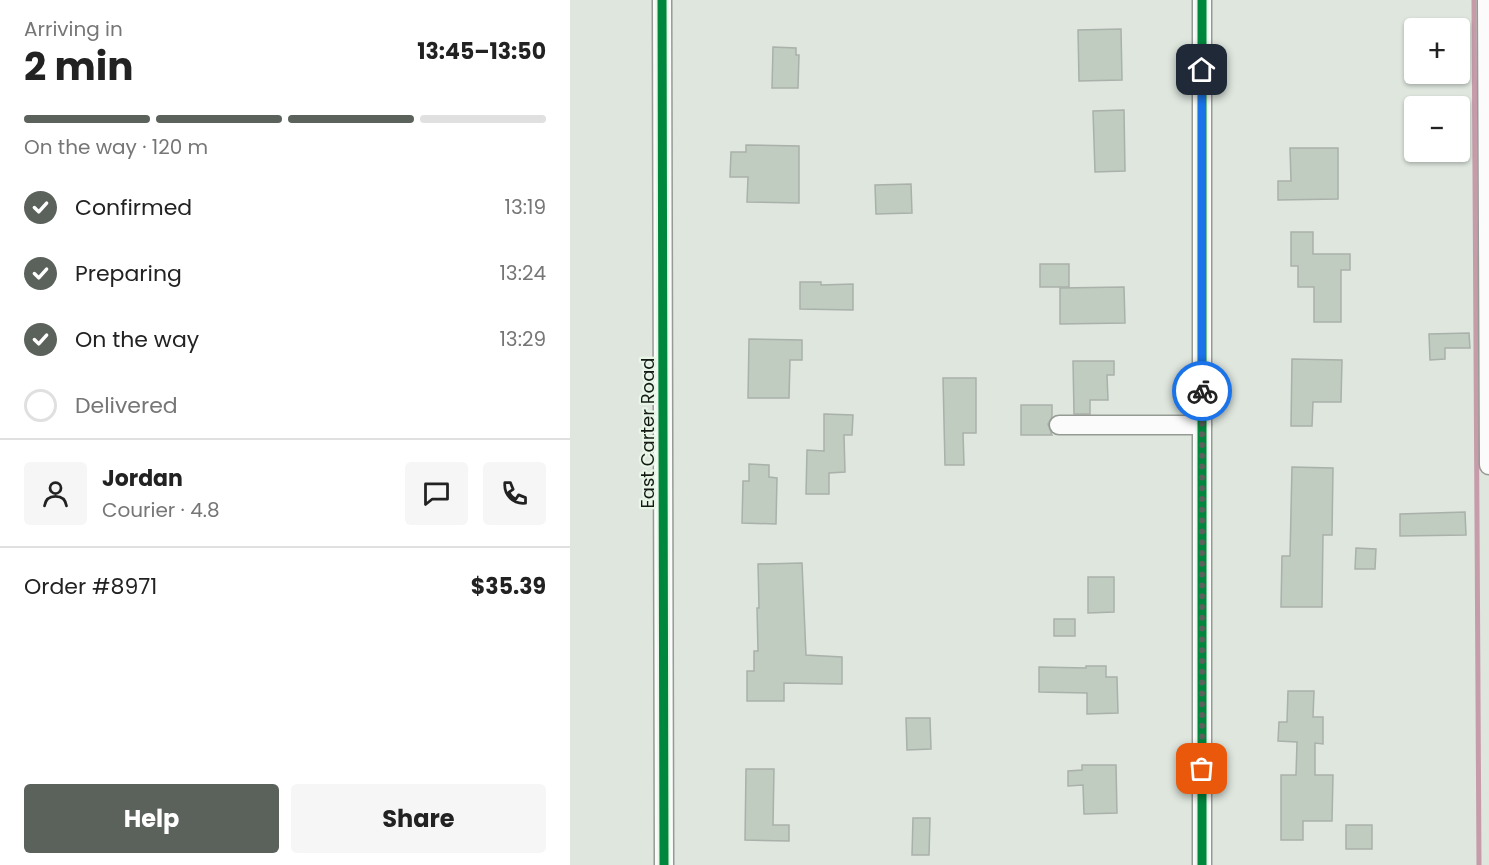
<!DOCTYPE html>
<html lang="en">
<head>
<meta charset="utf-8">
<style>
  :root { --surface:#fff; --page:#f6f6f6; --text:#222; --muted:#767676; --line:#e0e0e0; --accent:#5b615b }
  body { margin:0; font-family:Poppins,sans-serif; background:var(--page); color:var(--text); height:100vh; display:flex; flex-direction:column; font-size:22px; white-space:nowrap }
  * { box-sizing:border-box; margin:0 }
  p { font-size:20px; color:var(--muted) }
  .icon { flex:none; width:33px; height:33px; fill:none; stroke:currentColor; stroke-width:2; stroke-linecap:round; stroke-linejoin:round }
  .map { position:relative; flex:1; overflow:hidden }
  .panel { display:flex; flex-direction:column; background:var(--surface); width:570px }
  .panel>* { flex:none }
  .buttons { position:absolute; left:834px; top:18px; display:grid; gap:12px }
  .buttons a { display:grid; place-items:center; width:66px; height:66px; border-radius:6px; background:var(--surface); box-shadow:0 2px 4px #0004; font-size:30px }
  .pin { position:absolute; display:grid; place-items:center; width:51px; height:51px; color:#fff; margin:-26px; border-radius:12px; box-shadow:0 3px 9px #0006 }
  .courier { position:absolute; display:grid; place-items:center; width:60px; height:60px; margin:-30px; border:4px solid #1a73e8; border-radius:50%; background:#fff; color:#222; box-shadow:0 2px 8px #0007 }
  .headline em { font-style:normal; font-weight:700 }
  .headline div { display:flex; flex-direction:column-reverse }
  .headline { display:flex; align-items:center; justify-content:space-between; height:102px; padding:0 24px }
  h1 { font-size:39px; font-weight:700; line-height:45px }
  .bar { display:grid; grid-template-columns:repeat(4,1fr); gap:9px 6px; align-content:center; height:72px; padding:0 24px }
  .bar i { height:8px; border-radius:4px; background:var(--line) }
  .bar .active { background:var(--accent) }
  .bar p { grid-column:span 4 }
  .line { display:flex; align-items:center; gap:15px; padding:0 24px; border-top:2px solid var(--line) }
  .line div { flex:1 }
  .round { display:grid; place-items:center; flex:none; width:63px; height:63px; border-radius:6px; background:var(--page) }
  ol { padding:0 24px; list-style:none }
  li { display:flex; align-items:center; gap:18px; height:66px }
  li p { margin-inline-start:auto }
  li .icon { padding:6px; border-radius:50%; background:var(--accent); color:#fff; stroke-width:4 }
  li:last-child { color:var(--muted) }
  li i { width:33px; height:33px; border:3px solid var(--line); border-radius:50% }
  .action { display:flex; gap:12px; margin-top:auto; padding:12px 24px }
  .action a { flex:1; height:69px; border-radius:6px; background:var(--accent); color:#fff; font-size:24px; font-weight:700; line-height:69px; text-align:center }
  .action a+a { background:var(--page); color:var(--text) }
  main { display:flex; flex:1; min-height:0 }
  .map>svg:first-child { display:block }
</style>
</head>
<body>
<main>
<section class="panel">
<div class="headline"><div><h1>2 min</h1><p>Arriving in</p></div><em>13:45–13:50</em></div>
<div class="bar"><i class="active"></i><i class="active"></i><i class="active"></i><i></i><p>On the way · 120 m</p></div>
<ol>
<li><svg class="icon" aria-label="check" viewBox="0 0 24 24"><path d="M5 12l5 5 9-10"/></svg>Confirmed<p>13:19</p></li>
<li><svg class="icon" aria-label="check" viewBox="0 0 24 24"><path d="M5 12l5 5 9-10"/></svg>Preparing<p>13:24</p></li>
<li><svg class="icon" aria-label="check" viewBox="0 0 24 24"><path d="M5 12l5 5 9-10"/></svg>On the way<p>13:29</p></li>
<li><i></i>Delivered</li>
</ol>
<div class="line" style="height:108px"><a class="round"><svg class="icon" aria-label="person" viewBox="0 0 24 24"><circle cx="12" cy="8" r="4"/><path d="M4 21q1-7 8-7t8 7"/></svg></a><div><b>Jordan</b><p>Courier · 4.8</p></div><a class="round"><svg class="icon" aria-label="chat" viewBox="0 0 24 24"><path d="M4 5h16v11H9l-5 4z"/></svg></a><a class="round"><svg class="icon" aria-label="phone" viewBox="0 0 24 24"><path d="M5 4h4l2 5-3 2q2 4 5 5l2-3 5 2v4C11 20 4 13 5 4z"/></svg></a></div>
<div class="line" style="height:78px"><div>Order #8971</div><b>$35.39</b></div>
<div class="action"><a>Help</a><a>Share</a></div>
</section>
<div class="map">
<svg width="919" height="865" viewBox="0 0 919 865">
  <rect width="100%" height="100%" fill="#dee6de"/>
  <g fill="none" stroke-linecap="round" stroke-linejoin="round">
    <!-- stream -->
    <path stroke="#c69baa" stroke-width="5" d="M904 0 909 865"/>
  </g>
  <!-- building -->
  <g fill="#bfccbf" stroke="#aab0aa" stroke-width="1.5">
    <path d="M551 29 552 80 509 81 508 30Z"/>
    <path d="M203 47 226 48V55H229L228 88H202Z"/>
    <path d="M554 110 555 171 525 172 523 111Z"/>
    <path d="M176 145 229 146V203L177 202 178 177H160L161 152H176Z"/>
    <path d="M720 148H768V199L708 200V181H721Z"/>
    <path d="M341 184 342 213 306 214 305 185Z"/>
    <path d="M721 232H743V254H780V270H771V322H744V287H728V266H721Z"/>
    <rect x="470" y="264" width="29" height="23"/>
    <path d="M230 282H251V285L283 284V310L230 309Z"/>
    <path d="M554 287 555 323 490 324V288Z"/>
    <path d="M899 333 900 348H875V359L860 360 859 334Z"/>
    <path d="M179 339 232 340V360H220L219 398H178Z"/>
    <path d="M722 359 772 360 771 402H743L742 426H721Z"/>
    <path d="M503 361H544V375H537L538 400H520V414H504Z"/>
    <path d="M373 378H406V433H393L394 465H375Z"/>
    <path d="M451 405H482V417L478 424 482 435H451Z"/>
    <path d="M254 414 283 415 282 435H274L275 472 259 473V494H236L237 450 254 451Z"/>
    <path d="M179 464 199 465V477L207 478 206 524 172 523 173 481H179Z"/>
    <path d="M722 467 763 468 762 535H753L752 607H711L712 556H720Z"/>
    <path d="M895 512 896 535 830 536V514Z"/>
    <path d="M786 548 806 549 805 569H785Z"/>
    <path d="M232 563 236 655 272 657V684L214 683V701H177V671H184V651H188L187 608H189L188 564Z"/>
    <path d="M518 577H544V612L518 613Z"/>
    <rect x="484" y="619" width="21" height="17"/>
    <path d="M516 666H536V677H547L548 713 517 714V693L469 692V667L516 668Z"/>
    <path d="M718 691H744L743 717H753V744L745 743V775H763L762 821H733V840H711V775H726L727 742 708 741 709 722H717Z"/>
    <path d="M336 718H360L361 749 337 750Z"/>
    <path d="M512 765H546L547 813 514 814 513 785 498 786V771L512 770Z"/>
    <path d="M176 769H204L203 825H219V841L175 840Z"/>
    <path d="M343 818H360L359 855H342Z"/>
    <rect x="776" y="825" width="26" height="24"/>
  </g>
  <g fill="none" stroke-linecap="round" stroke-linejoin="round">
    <!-- minor casing -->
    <g stroke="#959b94" stroke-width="21">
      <g id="minor">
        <path d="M92 0 94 865"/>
        <path d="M632 0V865"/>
        <path d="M917 0 919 465"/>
        <path d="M489 425H632"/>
      </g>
    </g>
    <!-- minor -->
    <use href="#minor" stroke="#fafbfa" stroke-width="18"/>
    <!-- cycleway casing -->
    <g stroke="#e8f6e7" stroke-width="13">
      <g id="cycleway">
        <path d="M92 0 94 865"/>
        <path d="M632 0V865"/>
      </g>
    </g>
    <!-- cycleway -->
    <use href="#cycleway" stroke="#00873e" stroke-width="9"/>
  </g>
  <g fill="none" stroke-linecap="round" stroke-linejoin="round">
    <!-- done -->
    <path stroke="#5b615b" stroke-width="6" stroke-dasharray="0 10.8" d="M632 391V769"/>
    <!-- route -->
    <path stroke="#1a73e8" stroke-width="8" d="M632 70V391"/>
  </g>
  <g text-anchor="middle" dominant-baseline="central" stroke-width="4.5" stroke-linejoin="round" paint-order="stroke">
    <!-- street labels -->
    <g font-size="18" fill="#141914" stroke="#e8f6e7">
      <text transform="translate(77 433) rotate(-90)">East Carter Road</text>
    </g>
  </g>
</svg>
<div class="buttons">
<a>+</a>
<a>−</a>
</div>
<div class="pin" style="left:632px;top:769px;background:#ea580c"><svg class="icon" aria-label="bag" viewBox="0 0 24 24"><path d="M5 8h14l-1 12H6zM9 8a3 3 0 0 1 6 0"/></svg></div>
<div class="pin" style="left:632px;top:70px;background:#1f2937"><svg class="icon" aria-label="home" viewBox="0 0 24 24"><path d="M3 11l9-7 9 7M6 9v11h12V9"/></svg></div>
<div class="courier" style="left:632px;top:391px"><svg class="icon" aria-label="bike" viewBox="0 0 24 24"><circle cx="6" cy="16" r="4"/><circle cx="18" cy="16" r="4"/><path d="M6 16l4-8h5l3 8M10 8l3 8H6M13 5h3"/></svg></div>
</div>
</main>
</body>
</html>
